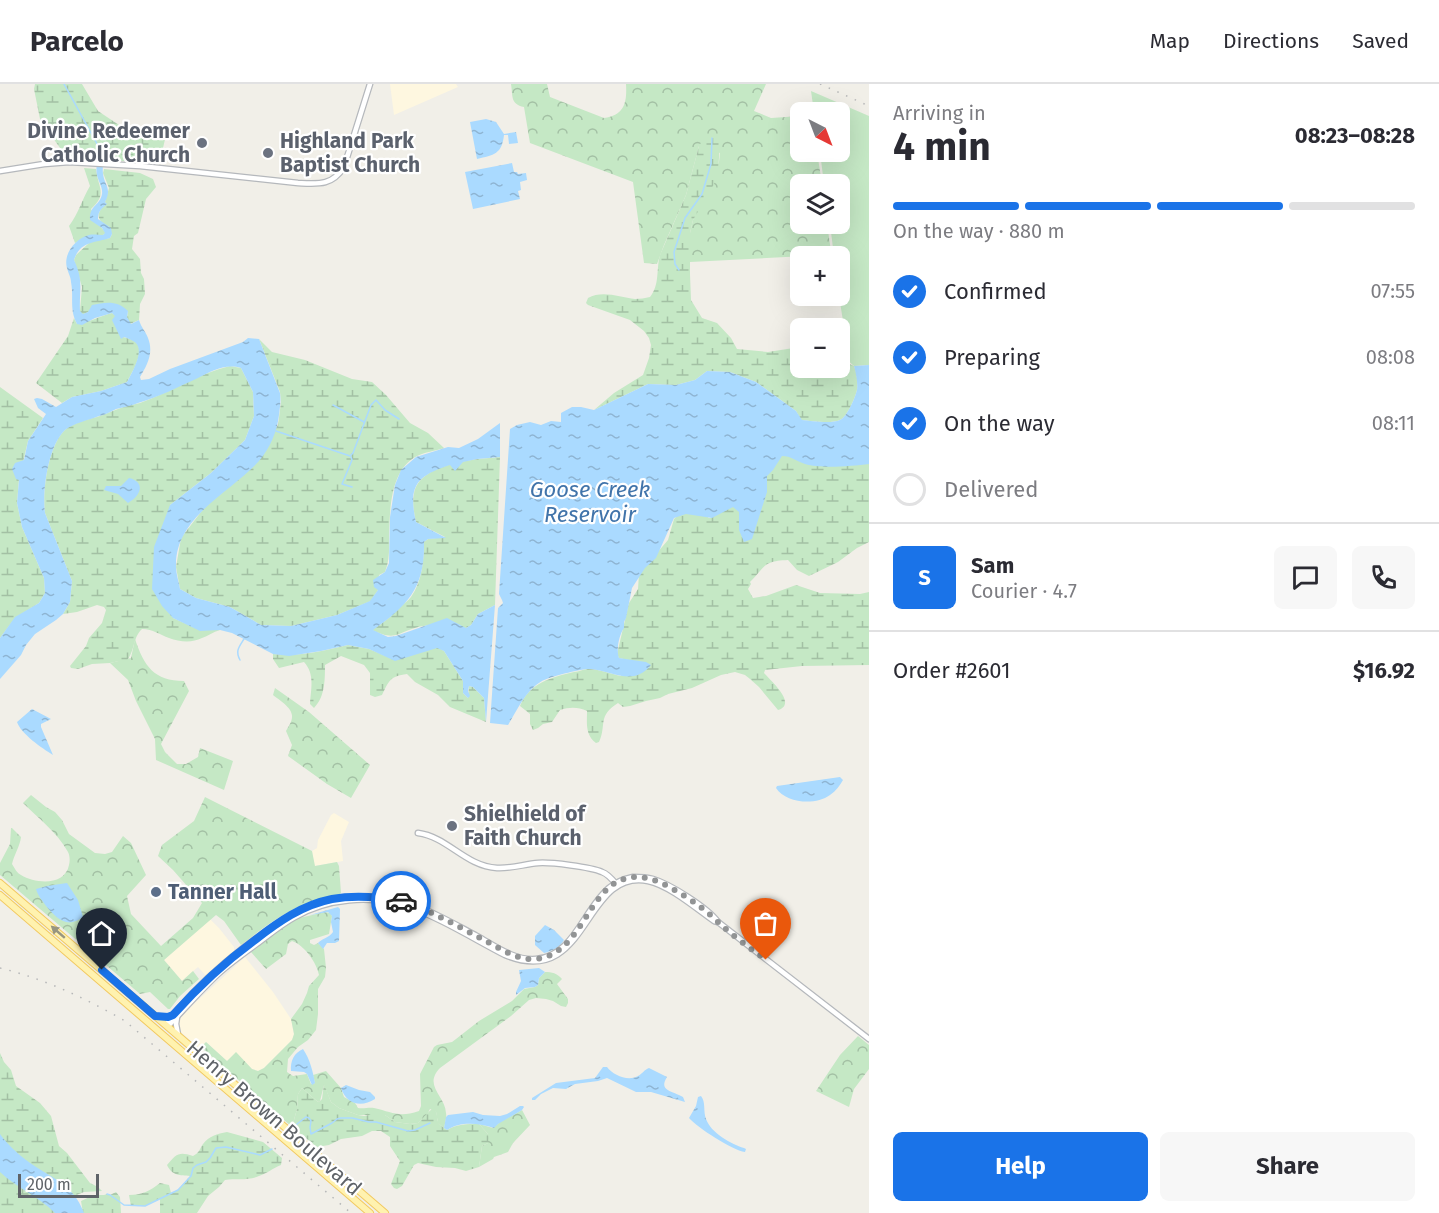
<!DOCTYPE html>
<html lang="en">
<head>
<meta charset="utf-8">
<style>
  :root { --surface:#fff; --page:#f7f7f7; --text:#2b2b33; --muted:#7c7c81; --line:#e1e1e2; --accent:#1a73e8 }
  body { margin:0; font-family:"Fira Sans",sans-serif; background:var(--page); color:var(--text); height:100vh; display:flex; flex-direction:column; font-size:22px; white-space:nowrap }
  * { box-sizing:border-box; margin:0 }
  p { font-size:20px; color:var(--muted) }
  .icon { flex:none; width:33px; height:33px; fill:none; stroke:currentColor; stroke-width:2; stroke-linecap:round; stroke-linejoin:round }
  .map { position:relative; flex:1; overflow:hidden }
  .side { display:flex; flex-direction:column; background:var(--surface); width:570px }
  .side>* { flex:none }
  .needle { width:39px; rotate:138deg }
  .controls { position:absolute; left:790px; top:18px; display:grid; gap:12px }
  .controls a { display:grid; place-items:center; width:60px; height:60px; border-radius:9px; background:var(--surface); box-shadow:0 6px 24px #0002; font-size:30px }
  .scale { position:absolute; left:18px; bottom:15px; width:81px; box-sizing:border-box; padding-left:6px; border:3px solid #5f6368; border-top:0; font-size:16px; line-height:21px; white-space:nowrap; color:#5f6368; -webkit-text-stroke:4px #fff; paint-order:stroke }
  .pin { position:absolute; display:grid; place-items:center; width:51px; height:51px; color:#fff; margin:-62px -26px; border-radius:50% 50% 50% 0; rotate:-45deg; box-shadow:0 0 6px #0007 }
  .pin .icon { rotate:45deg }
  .courier { position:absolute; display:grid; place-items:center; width:60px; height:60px; margin:-30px; border:4px solid #1a73e8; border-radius:50%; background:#fff; color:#222; box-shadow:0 2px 8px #0007 }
  .head em { font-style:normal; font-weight:700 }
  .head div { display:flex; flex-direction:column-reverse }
  .head { display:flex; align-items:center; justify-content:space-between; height:102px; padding:0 24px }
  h1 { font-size:39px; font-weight:700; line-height:45px }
  .bar { display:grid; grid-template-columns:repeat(4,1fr); gap:9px 6px; align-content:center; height:72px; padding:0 24px }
  .bar i { height:8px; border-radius:4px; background:var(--line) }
  .bar .active { background:var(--accent) }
  .bar p { grid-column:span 4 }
  .line { display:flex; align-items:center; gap:15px; padding:0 24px; border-top:2px solid var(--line) }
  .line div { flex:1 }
  .round { display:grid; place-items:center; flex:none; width:63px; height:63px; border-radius:9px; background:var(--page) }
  ol { padding:0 24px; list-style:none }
  li { display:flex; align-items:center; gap:18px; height:66px }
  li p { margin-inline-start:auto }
  li .icon { padding:6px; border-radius:50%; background:var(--accent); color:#fff; stroke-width:4 }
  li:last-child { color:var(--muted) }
  li i { width:33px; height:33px; border:3px solid var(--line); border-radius:50% }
  .action { display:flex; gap:12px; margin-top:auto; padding:12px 24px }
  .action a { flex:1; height:69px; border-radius:9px; background:var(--accent); color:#fff; font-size:24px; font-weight:700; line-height:69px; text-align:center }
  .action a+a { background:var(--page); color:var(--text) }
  header { display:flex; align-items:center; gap:36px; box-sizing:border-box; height:84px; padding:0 30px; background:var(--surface); border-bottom:2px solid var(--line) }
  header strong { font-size:28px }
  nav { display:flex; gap:33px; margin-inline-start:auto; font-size:21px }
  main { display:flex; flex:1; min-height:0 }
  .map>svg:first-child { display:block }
</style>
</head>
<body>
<header>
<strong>Parcelo</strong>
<nav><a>Map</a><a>Directions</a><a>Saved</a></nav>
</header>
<main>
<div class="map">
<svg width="869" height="1129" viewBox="0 0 869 1129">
  <defs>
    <pattern id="forest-crowns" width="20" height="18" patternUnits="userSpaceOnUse" patternTransform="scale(1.5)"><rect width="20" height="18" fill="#c5e8c5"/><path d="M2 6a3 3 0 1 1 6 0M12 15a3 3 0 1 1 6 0" fill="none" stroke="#a3c0a4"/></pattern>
    <pattern id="wetland-marsh" width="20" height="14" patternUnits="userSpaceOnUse" patternTransform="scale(1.5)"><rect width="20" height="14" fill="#c5e8c5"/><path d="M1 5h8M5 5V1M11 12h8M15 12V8" fill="none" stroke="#a3c0a4"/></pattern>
    <pattern id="water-ripples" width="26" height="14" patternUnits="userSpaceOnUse" patternTransform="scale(1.5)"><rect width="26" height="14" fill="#aadaff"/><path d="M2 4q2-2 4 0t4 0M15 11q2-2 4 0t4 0" fill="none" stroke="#8eb4d2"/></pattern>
  </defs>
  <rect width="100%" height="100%" fill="#f1efe8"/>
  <!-- commercial -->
  <g fill="#fef7e0">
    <path d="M390 0H456L458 3 394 31Z"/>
    <path d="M334 729 349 738 341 757 343 777 314 782 312 767 317 764 318 756 331 731Z"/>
    <path d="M210 835 219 844 234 863V868L206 892 198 883 182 897 164 876Z"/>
    <path d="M245 873 273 908 291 935 294 951 292 956 264 984 258 987 252 985 236 969 227 977 206 958 199 964 181 948 177 940 179 936 195 919Z"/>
  </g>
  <!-- forest -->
  <g fill="url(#forest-crowns)">
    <path d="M511 0H547L550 13 604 34C625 31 627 18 626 0H766L754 27 771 34 801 32V68H817L822 100H801V140H827L831 167 829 169 824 171 690 178V149L693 136 719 78 720 69 699 62 686 111 664 161 657 180 644 179 633 98 530 59 524 23C510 20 513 12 511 0Z"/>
    <path d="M135 555C144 582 154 597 184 597L189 607 161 660 165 668 177 680H186L198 673 200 664 233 677 224 706 156 676 155 655 136 617 128 596 110 579 131 574Z"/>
    <path d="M275 604 309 628 370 681 351 714 327 700 288 672 292 661 286 647C288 643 292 638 292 633 293 624 279 616 273 611Z"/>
    <path d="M31 711 46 723 55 728 62 736 69 750 95 769 105 770 112 768 123 752 131 759 146 791 127 812 131 830 161 862 193 834 202 819 173 786 158 772 162 761 194 737 205 713 312 767 315 782 337 778 339 782 341 809C329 818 306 818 292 826 274 835 258 848 241 861L224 837 216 831 164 876 182 897 193 887 199 895 180 912 170 925H168L150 908 140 910 0 791V779L10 760 11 744H12L21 753C20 762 14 771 12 780 15 785 17 789 21 791 36 800 65 802 69 781 70 777 70 772 68 768 57 748 38 734 23 719Z"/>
    <path d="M325 828 330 829 332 832 329 850 310 856V859L314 861 318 859 324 865 326 884 325 893 318 905V930L316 946 308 956 298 963 288 975 287 988 293 992 307 990 311 1000 315 999 313 991 326 987 341 1004 344 1013 355 1019 358 1024C364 1025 369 1023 374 1024 392 1028 399 1034 419 1027L421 1022 420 990 434 963 437 961 452 958 456 955 479 937 512 917 524 905 535 903 538 901 539 894 545 888C552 888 557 889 562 895L557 900 568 915V919L566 923 561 922 553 917 546 915 536 914 529 916 511 932 440 984C423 1002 445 1011 446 1029 447 1033 445 1039 444 1044L438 1039 436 1028 430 1025 427 1031 418 1039 410 1040 395 1038 385 1031H358L339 1024 331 1018 324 1001 320 1017 318 1018 302 1004 298 1010 297 1025 292 1043 201 963 206 958 227 977 236 968 252 985 258 987 264 984 292 956 294 950 291 935 302 920 307 909 309 902 319 891C317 879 304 861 292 857L288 860 286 870 266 885 251 868 295 835Z"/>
    <path d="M858 952 869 961V985L854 1005 849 1023 816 1007 840 971Z"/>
    <path d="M522 1026 530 1041 513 1059 508 1068 494 1073 493 1075 479 1083 482 1062 488 1059V1050L479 1040 493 1044 500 1038Z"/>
  </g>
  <!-- wetland -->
  <g fill="url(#wetland-marsh)">
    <path d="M35 0H82L98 27 122 43 127 49 139 48 146 52 152 44 156 42 162 44 166 51 160 77 152 79 107 76 104 72H99L98 77 68 75 50 50 49 46 42 45 34 5Z"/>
    <path d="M716 52 720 58 718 89 714 100 693 136 690 149V190L691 216 702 234 717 239 731 254 737 265 768 268 800 263 801 284H840V276L854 282C857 289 858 299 857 306 855 314 847 333 840 336 831 340 812 337 801 336L796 327 756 298 730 288 707 287 695 296 676 301 648 300 594 326 614 309 643 291 649 274 651 261 649 254 644 247 630 236 588 221 586 219 588 214C602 206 620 213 635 215 640 215 645 214 650 213 660 201 656 185 660 171L686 111 699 62 702 57 706 53 712 54Z"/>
    <path d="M84 84 96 85C98 104 108 110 91 125L100 142 106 149 103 151 88 152 75 159 69 142C79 129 82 115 90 102Z"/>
    <path d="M104 85 140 89 153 95 156 103 146 115 138 149 134 152 132 165 140 175 141 189 144 195 145 210 140 220 139 236 130 240 127 233 128 227 88 228 82 231 80 227 82 203 74 176 76 171 89 159 97 156 110 154 112 150C102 138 91 133 106 120L105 118 109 104 103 89Z"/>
    <path d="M112 229 116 232 121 254 123 253C127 254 130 255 133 256 148 264 132 288 127 298L101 307 72 313 62 319 36 299 68 252 74 234 77 240C90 238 100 232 112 229Z"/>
    <path d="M259 255 272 268 305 276 352 295 372 298 386 311 410 339 428 349 444 364C435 367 425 368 417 372 390 386 390 425 389 452 389 464 390 476 385 488L379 491 378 506 371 517 337 531 291 542 261 541 230 523 196 514 180 505 176 483 181 454 204 424 243 391 278 341 281 318 280 308Z"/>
    <path d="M230 282 241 284 253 308 254 332 245 356 211 389 170 421 173 534 200 546H220C213 548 208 552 202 554 192 559 180 558 169 554 160 551 153 545 142 545 132 554 135 570 125 578L119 577 110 579 92 580 78 585 71 584 70 582 86 562 89 554 102 539 106 526 104 523 97 521 77 528 63 530 70 518 72 497 45 429C42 408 48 360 66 345 75 338 90 335 100 332 106 330 112 327 118 325 125 322 133 321 140 319 171 308 199 289 230 282Z"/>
    <path d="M0 303 43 334 28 357 19 395 17 419 22 443 44 494 45 509 39 519 15 534 0 554Z"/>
    <path d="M769 371 869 376V458L857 464 838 478 809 492 797 486 788 476C763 477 766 482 750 498L751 500 748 505 753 514 766 512 796 501 820 509 860 510 869 508V581L802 582 765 586 764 589C770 596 798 620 778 626L759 603 750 595 745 591 735 588 721 591 692 604 668 610 660 614 646 617 630 622 623 623 618 619C597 632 607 641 599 658L596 659C585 651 587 639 587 627 578 623 570 623 560 626L552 638 543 640 538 644 533 646 530 640V630L520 622C529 599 552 593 574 588 579 588 583 585 588 585 599 585 611 590 621 592L628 576 619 574 617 570 629 519 638 505 639 490 668 456 674 435 681 428H701L709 434H711Z"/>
    <path d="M500 373 495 521 478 530 471 541 466 544C452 543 436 540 423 542 399 546 398 559 372 546 384 538 391 533 401 522 404 519 408 517 411 513 422 498 424 475 424 458L428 455 445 453 416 438C414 429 412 419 414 410 419 379 475 375 500 373Z"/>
    <path d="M348 561 369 565 395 576 437 563 444 567 463 597V609L468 614 469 602 473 603 484 614 486 638 450 623 438 611 415 598 407 590C390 592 389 597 382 611L375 613 370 611V589L364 581 341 572 325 581C325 596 325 613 314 624L310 620C311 605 315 590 304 578L279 584 273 575V570C298 573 323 567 348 561Z"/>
    <path d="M0 969 4 978 11 986 16 1002 40 1019 51 1032 59 1062 67 1069 90 1099 98 1103 102 1107 84 1108 74 1112 0 1061Z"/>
    <path d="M324 1000 331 1018 339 1024 358 1031 364 1032 378 1029 385 1031 395 1038 410 1040 418 1039C423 1035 428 1027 434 1024 441 1036 432 1036 447 1046 457 1040 467 1040 479 1040L488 1050 489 1054 488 1059 482 1062 479 1083 466 1087 455 1084 436 1083 418 1079 414 1081 402 1102 397 1105 394 1104 391 1100 400 1077 390 1062V1053L381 1047H372L362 1052 341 1055 329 1061 317 1063 292 1043 297 1025 298 1010 302 1004 318 1018 320 1017 322 1015Z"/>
    <path d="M227 1048 263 1058 282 1074 281 1081C273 1084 266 1090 259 1092 248 1097 236 1094 225 1096L219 1103 208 1112 197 1129H160V1115L145 1122H131L129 1111C142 1111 150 1107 160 1099L169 1101 171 1109 178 1106 190 1092C180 1091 172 1092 167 1081 176 1070 179 1067 193 1072 199 1069 199 1066 203 1060 209 1052 217 1050 227 1048Z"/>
    <path d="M0 1082 61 1129H0Z"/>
    <path d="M116 1108 120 1113 121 1129H83L81 1117 94 1111H104L107 1110 110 1111Z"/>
  </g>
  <!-- green -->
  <path fill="#c5e8c5" d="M811 7 869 32V281L854 282 845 274 840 266 844 243 839 212 840 172H834L830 140H840V100H824L820 68H840V28H814Z"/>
  <!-- water -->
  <g fill="url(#water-ripples)">
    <path d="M486 35 496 38 504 50 516 48 518 59 509 60 508 51H504C502 70 494 71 477 75L470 38Z"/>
    <path d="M103 65C104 73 102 82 103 90 105 103 112 104 105 118L107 120C102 124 98 127 98 135L111 144 112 150 110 154C95 159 80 157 74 176 84 197 79 206 80 227L83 230 88 228 92 221C105 218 118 216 128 227L127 233 131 240 139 236C141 243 146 248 148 254 154 269 147 281 140 293L141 296 149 295 170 285 243 258 248 254 259 255 280 309C281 317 280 323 279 331 277 348 270 364 259 377 230 409 175 433 176 482 176 490 179 498 180 505L196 514 230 523 261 541 291 542 337 531 370 517 378 506 374 503 373 496 385 488 389 479 390 433 395 401 401 386 416 373 448 363 459 364 478 355 500 339V373L477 375 463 378 455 387 450 381C416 392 408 402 416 438L446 454 428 455 424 458C425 504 408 521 373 546L388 553 396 552 447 534 466 544 471 541 478 530 495 521 486 638 484 614 473 603 469 602 468 607 470 612 468 614 463 609V597L444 567 437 564 395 577 369 565 348 561 321 567 289 572 273 570 232 549 220 546 200 547 173 534 162 522 152 505 154 463 170 421 211 389 245 356 254 332 253 308 241 284C226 279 211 287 198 294 178 303 159 313 138 319 131 322 123 323 116 325 110 328 105 331 99 332 89 336 74 339 65 346 48 362 42 407 45 429L72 497 70 518 63 530 56 536 35 550 26 561 21 571 0 595V554L15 533 39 519 45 509 44 494 22 443 17 419 19 396 16 395 12 385 15 379 24 376 28 357 46 330 38 324 34 315 37 314 42 315 56 323 72 313 101 307 127 298C132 288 147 264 133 257 130 255 127 254 124 253L121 255 112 236 115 232 112 229 95 234 82 241 77 240C69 225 74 214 71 198 71 193 68 189 67 184 63 170 75 155 89 151 93 150 99 151 103 151L105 149 102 144 90 136C89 121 100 122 102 110 103 103 98 97 97 91 95 82 99 75 97 66Z"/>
    <path d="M512 79 514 88H517L518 90 526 89 527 96 520 98 521 106 518 107 520 115 473 125 465 88Z"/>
    <path d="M869 281V380C852 382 821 385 805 380 796 377 791 372 782 372L773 386 767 392V408L752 455 744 458 739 446V428L733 423 712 434 686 430 674 434 656 474 645 484 632 504 626 534 624 538V544C619 551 616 566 619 574L646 578 651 581C633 603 613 587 591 585 583 584 549 593 542 597 525 607 518 625 508 641L490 639 498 524 503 519 502 516 499 510 510 345 517 341 530 338 541 341 551 337 561 338V329L572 323H581L594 326 648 300 676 301 695 296 707 287 730 288 756 298 796 327 802 336C812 337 831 340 840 336 847 333 855 314 857 306 858 299 856 289 854 282Z"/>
    <path d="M129 394C146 398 141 412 128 419L118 410 104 406 106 402H121Z"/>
    <path d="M32 625 51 635 41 640V643L53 671C42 664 21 650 17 638Z"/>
    <path d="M840 693 843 696C840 701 836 707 830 711 815 722 786 719 776 704L777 702Z"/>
    <path d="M67 799 78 816 83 833C67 845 57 835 46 822 42 816 38 812 36 805L47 802Z"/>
    <path d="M338 823 340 825 339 857 335 859H327L323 865 318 859C321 855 329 854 333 848L331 838 332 832 328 828 310 831Z"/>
    <path d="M545 841 554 846 564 856C560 863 553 867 544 869L535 861V852Z"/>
    <path d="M539 884 545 888 539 894 538 901 535 903 525 904 516 911V908L521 897 519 886Z"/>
    <path d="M303 965C310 975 313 988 315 999L312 1001 307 990 304 988 291 987C290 977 294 969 303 965Z"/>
    <path d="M603 983H607C613 991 628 998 638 992 643 989 644 986 649 984L667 993C658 1007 673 1007 683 1013L685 1018 651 1008H636L607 994 598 997 575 1000 566 1005 553 1004 541 1010 535 1016H532V1014L556 999 595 994Z"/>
    <path d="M346 1001 359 1006 370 1008 375 1013V1015C361 1024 346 1020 341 1004Z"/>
    <path d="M701 1012C706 1018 703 1027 706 1035 711 1049 731 1060 744 1064L746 1065 745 1068C732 1066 698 1044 689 1034L696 1022 698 1013Z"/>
    <path d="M520 1022H523L524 1023 522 1026 498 1040 494 1044C479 1039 460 1037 447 1046L444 1044 446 1033 448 1031 473 1028 483 1031 500 1032 507 1030Z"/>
    <path d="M0 1050C7 1060 17 1069 26 1076 50 1094 73 1099 84 1129H55C38 1112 17 1104 0 1088Z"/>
  </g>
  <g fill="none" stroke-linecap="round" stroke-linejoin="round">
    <!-- stream -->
    <g stroke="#aadaff" stroke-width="1.5">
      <path d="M64 0 101 67"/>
      <path d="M679 186 675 180 674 168 685 134 702 110 711 80 712 54"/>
      <path d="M333 321 364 338"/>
      <path d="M276 347 350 372 353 369 371 321 376 316 385 326 399 335"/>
      <path d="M351 373 352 376 342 400 352 403"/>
      <path d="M240 576C235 567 239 563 244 555"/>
      <path d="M292 1044 306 1033 309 1034 311 1037 310 1043 311 1050 332 1039 337 1035 341 1034H352L369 1038H376L408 1047 415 1046 430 1039"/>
      <path d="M107 1110 110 1111 124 1121 145 1122 178 1106 191 1092 193 1084 197 1081 206 1078 210 1074 216 1064 226 1063 260 1071 272 1065"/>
    </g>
    <!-- minor casing -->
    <g stroke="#b5b8bc" stroke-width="7">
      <g id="minor">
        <path d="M0 87 44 80 69 78 140 82 298 99C318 100 332 102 344 83L370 0"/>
        <path d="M418 749C448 753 465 782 497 784 510 785 525 780 538 779 550 778 591 783 602 788 608 790 612 795 616 800"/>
        <path d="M633 793C640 793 646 793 653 795 670 800 708 824 718 838L714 837C697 825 669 801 648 797 582 784 590 906 505 871 474 855 439 833 406 822 370 811 328 814 295 833 282 840 270 850 258 859 244 869 230 879 218 890 201 906 186 923 170 940L166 941C169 934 175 929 180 923 199 901 220 882 243 864 286 832 319 808 376 814 388 815 400 817 411 820 434 828 456 841 477 852 495 862 515 877 536 875 574 872 583 826 609 804 616 798 624 795 633 793Z"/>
        <path d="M718 838 869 955"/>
        <path d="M177 933 176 940 178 951"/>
      </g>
    </g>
    <!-- major casing -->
    <g stroke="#f2c960" stroke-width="8">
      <g id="major">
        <path d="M0 799 385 1129"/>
        <path d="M0 811 370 1129"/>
      </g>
    </g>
    <!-- minor -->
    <use href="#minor" stroke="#fff" stroke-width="4.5"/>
    <!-- major -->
    <use href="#major" stroke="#fff2af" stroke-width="6"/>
    <!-- rail -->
    <g stroke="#b6b7b8" stroke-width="1.5" stroke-dasharray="1.5 8" stroke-linecap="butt">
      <path d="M820 0 869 22"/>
      <path d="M0 884C45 895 85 914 125 937L351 1129"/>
    </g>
  </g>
  <!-- one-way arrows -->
  <defs><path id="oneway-solid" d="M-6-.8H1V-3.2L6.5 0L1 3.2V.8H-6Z" transform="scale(1.5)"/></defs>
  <use fill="#979581" href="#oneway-solid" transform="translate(58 848) rotate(-139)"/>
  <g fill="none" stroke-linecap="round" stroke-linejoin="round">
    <!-- done -->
    <path stroke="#929495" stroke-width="6" stroke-dasharray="0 10.8" d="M401 817C430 826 457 842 484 856 500 864 516 876 534 875 554 874 567 861 578 845 589 830 599 809 615 799 639 785 662 798 683 811 696 819 708 828 719 839 733 852 750 864 766 876"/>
    <!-- route -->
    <path stroke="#1a73e8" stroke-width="8" d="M102 886 155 932 168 933 173 931C198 903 225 878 255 856 278 838 302 821 332 815 355 811 379 813 401 817"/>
  </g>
  <!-- markers -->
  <g fill="#6b7280" stroke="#fff" stroke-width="2">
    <circle cx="202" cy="59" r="6"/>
    <circle cx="268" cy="69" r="6"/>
    <circle cx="452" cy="742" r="6"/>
  </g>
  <circle fill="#5c6f8a" stroke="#fff" stroke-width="2" cx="156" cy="808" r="6"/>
  <g text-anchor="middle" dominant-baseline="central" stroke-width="4.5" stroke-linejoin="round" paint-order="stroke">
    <!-- worship labels -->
    <g font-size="21" font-weight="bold" fill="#5b616d" stroke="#fff" text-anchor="start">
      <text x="190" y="47" text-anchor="end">Divine Redeemer<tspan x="190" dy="24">Catholic Church</tspan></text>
      <text x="280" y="57">Highland Park<tspan x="280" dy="24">Baptist Church</tspan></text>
      <text x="464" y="730">Shielhield of<tspan x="464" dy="24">Faith Church</tspan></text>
    </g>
    <!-- service labels -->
    <g font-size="21" font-weight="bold" fill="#4e5e75" stroke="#fff" text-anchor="start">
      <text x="168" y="808">Tanner Hall</text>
    </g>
    <!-- street labels -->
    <g font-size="21" fill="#5f6368" stroke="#fff">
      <text transform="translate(274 1034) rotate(41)">Henry Brown Boulevard</text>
    </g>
    <!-- water labels -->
    <g font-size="22" font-style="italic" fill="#4174aa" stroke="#fff">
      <text x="590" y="405">Goose Creek<tspan x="590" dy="25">Reservoir</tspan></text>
    </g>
  </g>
</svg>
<div class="controls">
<a><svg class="needle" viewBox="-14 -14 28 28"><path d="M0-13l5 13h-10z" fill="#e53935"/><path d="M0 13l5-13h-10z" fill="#7c7c81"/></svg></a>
<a><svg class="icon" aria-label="layers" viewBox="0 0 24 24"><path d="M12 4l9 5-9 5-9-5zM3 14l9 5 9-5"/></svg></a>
<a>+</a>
<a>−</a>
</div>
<div class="scale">200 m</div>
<div class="pin" style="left:766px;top:876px;background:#ea580c"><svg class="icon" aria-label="bag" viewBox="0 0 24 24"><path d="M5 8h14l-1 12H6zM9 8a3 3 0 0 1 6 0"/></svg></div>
<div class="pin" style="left:102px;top:886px;background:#1f2937"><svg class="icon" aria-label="home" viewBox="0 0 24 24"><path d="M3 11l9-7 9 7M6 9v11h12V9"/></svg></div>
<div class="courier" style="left:401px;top:817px"><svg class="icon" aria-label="car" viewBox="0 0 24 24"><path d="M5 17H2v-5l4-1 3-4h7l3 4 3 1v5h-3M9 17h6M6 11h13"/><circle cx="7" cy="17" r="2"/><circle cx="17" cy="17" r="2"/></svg></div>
</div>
<section class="side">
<div class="head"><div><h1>4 min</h1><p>Arriving in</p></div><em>08:23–08:28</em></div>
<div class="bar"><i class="active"></i><i class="active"></i><i class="active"></i><i></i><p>On the way · 880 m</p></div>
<ol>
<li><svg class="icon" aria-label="check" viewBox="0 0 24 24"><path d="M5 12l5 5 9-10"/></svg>Confirmed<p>07:55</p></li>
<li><svg class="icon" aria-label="check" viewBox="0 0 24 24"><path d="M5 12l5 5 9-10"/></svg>Preparing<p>08:08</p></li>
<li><svg class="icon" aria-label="check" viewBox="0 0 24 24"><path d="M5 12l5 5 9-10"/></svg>On the way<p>08:11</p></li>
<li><i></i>Delivered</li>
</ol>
<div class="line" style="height:108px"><b class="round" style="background:var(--accent);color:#fff">S</b><div><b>Sam</b><p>Courier · 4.7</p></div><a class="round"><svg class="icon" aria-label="chat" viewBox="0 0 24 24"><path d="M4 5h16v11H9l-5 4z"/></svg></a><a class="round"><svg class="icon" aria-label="phone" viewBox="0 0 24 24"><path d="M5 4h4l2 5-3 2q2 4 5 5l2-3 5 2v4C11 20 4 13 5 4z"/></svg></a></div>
<div class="line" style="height:78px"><div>Order #2601</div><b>$16.92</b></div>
<div class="action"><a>Help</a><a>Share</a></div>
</section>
</main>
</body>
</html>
